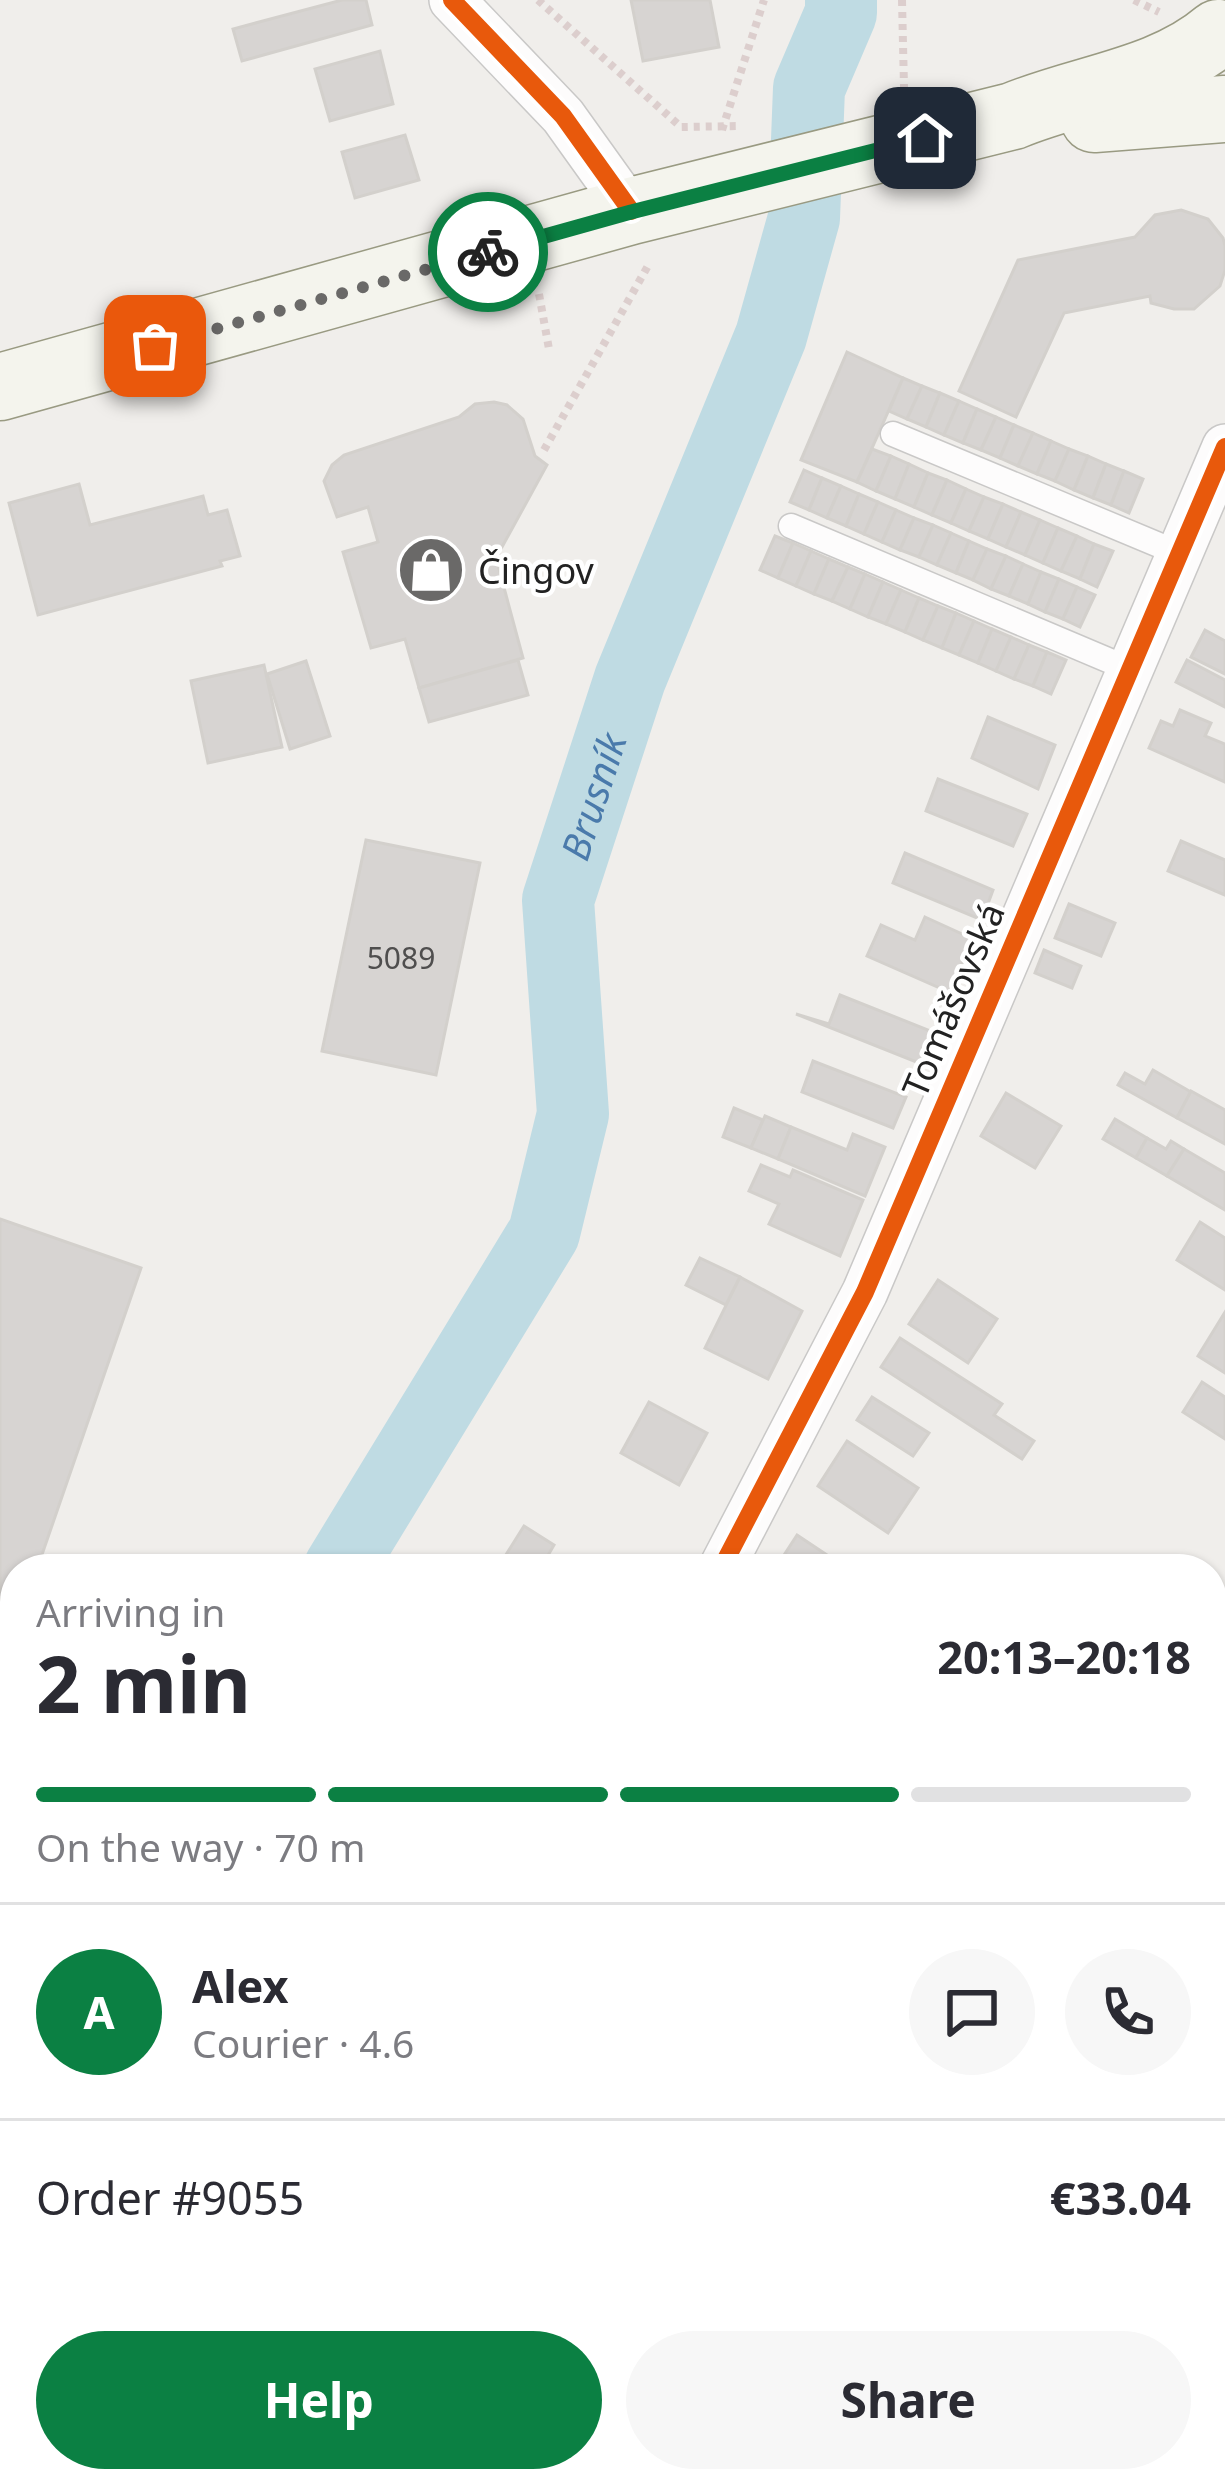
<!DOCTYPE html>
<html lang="en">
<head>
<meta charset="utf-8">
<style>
  :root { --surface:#fff; --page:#f7f7f7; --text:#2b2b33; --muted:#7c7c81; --line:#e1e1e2; --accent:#0b8043 }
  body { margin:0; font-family:"Noto Sans",sans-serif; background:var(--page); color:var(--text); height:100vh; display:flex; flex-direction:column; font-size:45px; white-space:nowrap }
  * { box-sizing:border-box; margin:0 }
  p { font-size:39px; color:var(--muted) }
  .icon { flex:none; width:66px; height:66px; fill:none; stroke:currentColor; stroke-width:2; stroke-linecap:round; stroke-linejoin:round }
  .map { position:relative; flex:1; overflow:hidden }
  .details { position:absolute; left:0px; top:1554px; width:1227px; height:939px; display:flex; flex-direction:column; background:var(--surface); border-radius:48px 48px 0 0; box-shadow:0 3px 9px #0004 }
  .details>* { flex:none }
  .pin { position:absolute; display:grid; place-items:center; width:102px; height:102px; color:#fff; margin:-51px; border-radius:24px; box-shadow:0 6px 18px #0006 }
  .courier { position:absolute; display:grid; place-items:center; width:120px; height:120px; margin:-60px; border:9px solid #0b8043; border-radius:50%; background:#fff; color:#222; box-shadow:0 3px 15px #0007 }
  .headline em { font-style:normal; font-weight:700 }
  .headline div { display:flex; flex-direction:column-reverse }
  .headline { display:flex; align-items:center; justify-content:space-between; height:204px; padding:0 36px }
  h1 { font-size:78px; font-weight:700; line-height:90px }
  .bar { display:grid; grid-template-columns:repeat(4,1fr); gap:18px 12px; align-content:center; height:144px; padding:0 36px }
  .bar i { height:15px; border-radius:9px; background:var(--line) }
  .bar .on { background:var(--accent) }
  .bar p { grid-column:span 4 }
  .line { display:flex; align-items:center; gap:30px; padding:0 36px; border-top:3px solid var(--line) }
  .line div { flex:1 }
  .round { display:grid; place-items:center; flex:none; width:126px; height:126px; border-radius:63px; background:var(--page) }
  .primary-button { display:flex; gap:24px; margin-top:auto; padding:24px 36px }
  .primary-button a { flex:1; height:138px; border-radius:72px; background:var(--accent); color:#fff; font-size:48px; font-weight:700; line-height:138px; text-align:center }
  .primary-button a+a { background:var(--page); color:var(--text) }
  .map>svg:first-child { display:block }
</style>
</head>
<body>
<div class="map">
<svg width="1225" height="2491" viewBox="0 0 1225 2491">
  <rect width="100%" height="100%" fill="#f0eeeb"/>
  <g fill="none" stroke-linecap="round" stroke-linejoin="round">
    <!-- river -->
    <g stroke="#bfdbe3" stroke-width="72">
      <path id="s1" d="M339 1569 544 1233 573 1114 558 900 630 679 771 336 804 218 809 88 841 13V0"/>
      <path d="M0 2001 15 1987"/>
    </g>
  </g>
  <!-- building -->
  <g fill="#d7d4d2" stroke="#d3d0cc" stroke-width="3">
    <path d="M342 0H366L372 25 242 61 233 29Z"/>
    <path d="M631 0H710L719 47 643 61Z"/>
    <path d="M380 51 393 104 330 121 315 69Z"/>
    <path d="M405 135 419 180 355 198 342 152Z"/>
    <path d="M1181 210 1208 219 1223 238 1225 246V270L1220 286 1194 309H1174L1151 303 1150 296 1064 313 1016 417 959 391 1018 260 1135 237 1155 215Z"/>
    <path d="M847 352 903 378 857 482 801 460Z"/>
    <path d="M903 378 922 386 907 419 889 411Z"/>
    <path d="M922 386 940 393 926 427 907 419Z"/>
    <path d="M940 393 959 401 944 435 926 427Z"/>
    <path d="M959 401 977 409 963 443 944 435Z"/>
    <path d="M494 402 507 405 523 419 535 456 547 465 496 558 523 658 419 688 405 639 371 648 343 552 378 542 368 507 337 517 324 481 332 465 344 455 459 417 475 404Z"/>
    <path d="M977 409 996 417 981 450 963 443Z"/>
    <path d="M996 417 1014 425 1000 458 981 450Z"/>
    <path d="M1014 425 1033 433 1018 466 1000 458Z"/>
    <path d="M1033 433 1051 441 1037 474 1018 466Z"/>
    <path d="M1051 441 1069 449 1055 481 1037 474Z"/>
    <path d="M872 449 891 456 876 491 857 482Z"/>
    <path d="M1069 449 1088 456 1074 490 1055 481Z"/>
    <path d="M891 456 909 464 895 499 876 491Z"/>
    <path d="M1088 456 1106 464 1093 498 1074 490Z"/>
    <path d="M909 464 928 473 914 507 895 499Z"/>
    <path d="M1106 464 1124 471 1111 505 1093 498Z"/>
    <path d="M804 470 822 478 809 510 790 502Z"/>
    <path d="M1124 471 1143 479 1129 513 1111 505Z"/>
    <path d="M928 473 947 480 932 515 914 507Z"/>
    <path d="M822 478 841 486 827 518 809 510Z"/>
    <path d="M947 480 966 489 951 523 932 515Z"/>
    <path d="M79 484 90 525 203 496 208 515 227 510 240 556 220 561 222 566 38 615 9 503Z"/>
    <path d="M841 486 859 494 846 526 827 518Z"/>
    <path d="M966 489 984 497 969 531 951 523Z"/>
    <path d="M859 494 878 502 864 534 846 526Z"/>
    <path d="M984 497 1003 504 988 539 969 531Z"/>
    <path d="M878 502 896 510 882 542 864 534Z"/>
    <path d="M1003 504 1021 512 1006 547 988 539Z"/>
    <path d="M896 510 914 518 900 550 882 542Z"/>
    <path d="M1021 512 1040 520 1025 555 1006 547Z"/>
    <path d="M914 518 933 525 919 557 900 550Z"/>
    <path d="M1040 520 1058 528 1043 563 1025 555Z"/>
    <path d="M933 525 951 533 937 565 919 557Z"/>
    <path d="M1058 528 1077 536 1061 571 1043 563Z"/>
    <path d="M951 533 969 541 956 573 937 565Z"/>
    <path d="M775 536 793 543 778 578 760 570Z"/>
    <path d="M1077 536 1094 544 1080 579 1061 571Z"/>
    <path d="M969 541 987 549 973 580 956 573Z"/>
    <path d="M793 543 811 551 796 586 778 578Z"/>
    <path d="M1094 544 1113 551 1097 587 1080 579Z"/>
    <path d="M987 549 1006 556 991 589 973 580Z"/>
    <path d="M811 551 829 559 814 594 796 586Z"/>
    <path d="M1006 556 1023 564 1009 596 991 589Z"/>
    <path d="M829 559 848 567 832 601 814 594Z"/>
    <path d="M1023 564 1041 572 1028 604 1009 596Z"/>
    <path d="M848 567 865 574 850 609 832 601Z"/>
    <path d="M1041 572 1059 579 1045 612 1028 604Z"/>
    <path d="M865 574 883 582 868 617 850 609Z"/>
    <path d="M1059 579 1077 587 1063 619 1045 612Z"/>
    <path d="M883 582 901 590 886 624 868 617Z"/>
    <path d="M1077 587 1095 595 1080 627 1063 619Z"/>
    <path d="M901 590 919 598 905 632 886 624Z"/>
    <path d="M919 598 938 606 923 640 905 632Z"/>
    <path d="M938 606 956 613 942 648 923 640Z"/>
    <path d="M956 613 974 621 959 655 942 648Z"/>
    <path d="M974 621 992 629 978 663 959 655Z"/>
    <path d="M992 629 1011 637 996 671 978 663Z"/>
    <path d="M1205 630 1225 641V674L1191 657Z"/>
    <path d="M1011 637 1029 645 1014 679 996 671Z"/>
    <path d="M1029 645 1047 652 1033 686 1014 679Z"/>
    <path d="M1047 652 1066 660 1051 694 1033 686Z"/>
    <path d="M518 660 528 695 429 722 419 688Z"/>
    <path d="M1187 660 1225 680V707L1176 682Z"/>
    <path d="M306 661 330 736 290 749 267 674Z"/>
    <path d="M264 665 282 747 208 763 191 681Z"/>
    <path d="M1180 710 1211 723 1205 736 1225 744V782L1149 748 1161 721 1173 726Z"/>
    <path d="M988 717 1055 745 1038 789 972 758Z"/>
    <path d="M938 779 1027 814 1013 846 926 811Z"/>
    <path d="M366 840 480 863 436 1075 322 1051Z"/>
    <path d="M1181 841 1225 860V895L1168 871Z"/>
    <path d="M905 853 993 890 982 920 893 883Z"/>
    <path d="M1069 904 1115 923 1101 956 1055 938Z"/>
    <path d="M925 917 973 939 949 992 867 956 881 925 915 940Z"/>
    <path d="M1044 950 1081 966 1072 988 1035 973Z"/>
    <path d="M840 995 933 1032 919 1063 796 1014 829 1024Z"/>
    <path d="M813 1061 906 1097 893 1128 802 1092Z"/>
    <path d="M1153 1070 1191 1092 1177 1118 1118 1085 1125 1073 1145 1084Z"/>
    <path d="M1191 1091 1225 1110V1144L1177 1118Z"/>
    <path d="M1006 1093 1061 1126 1035 1168 981 1136Z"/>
    <path d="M734 1108 763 1120 751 1148 723 1137Z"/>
    <path d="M765 1116 791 1127 778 1159 751 1148Z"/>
    <path d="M1115 1119 1147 1138 1136 1158 1103 1139Z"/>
    <path d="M791 1127 847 1150 853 1134 885 1147 865 1196 778 1159Z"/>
    <path d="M1147 1138 1166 1149 1171 1141 1184 1149 1167 1176 1136 1158Z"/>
    <path d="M1184 1149 1225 1173V1210L1167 1176Z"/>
    <path d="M761 1165 790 1177 793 1170 863 1200 840 1256 769 1224 779 1204 749 1191Z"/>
    <path d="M0 1219 141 1268 37 1569H15V1631L7 1654 0 1651Z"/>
    <path d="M1200 1222 1225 1238V1290L1177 1260Z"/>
    <path d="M700 1258 740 1277 726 1305 686 1285Z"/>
    <path d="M740 1277 802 1311 768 1379 705 1348Z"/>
    <path d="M938 1280 997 1319 968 1363 909 1324Z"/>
    <path d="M1225 1312V1373L1198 1356Z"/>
    <path d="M900 1338 1002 1404 994 1415 1034 1441 1022 1459 881 1367Z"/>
    <path d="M1202 1382 1225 1397V1439L1183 1412Z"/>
    <path d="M872 1397 929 1433 913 1456 857 1420Z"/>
    <path d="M649 1402 707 1433 679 1485 621 1453Z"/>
    <path d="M847 1441 918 1488 888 1533 818 1486Z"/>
    <path d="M524 1526 554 1545 540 1569H497Z"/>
    <path d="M797 1535 848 1569H775Z"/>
    <path d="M1212 2084 1225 2092V2122L1212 2114Z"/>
    <path d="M0 2127 15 2137V2164L0 2187Z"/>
    <path d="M1225 2310V2362L1212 2354V2330Z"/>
    <path d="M15 2478H53L67 2491H20L11 2482Z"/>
    <path d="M584 2478 602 2486 607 2478H668L682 2487 679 2491H576Z"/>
    <path d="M815 2478H866L857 2491H828Z"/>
    <path d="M1102 2478H1154L1174 2491H1094Z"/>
  </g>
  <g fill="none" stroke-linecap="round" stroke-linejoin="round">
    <!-- lane casing -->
    <g stroke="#c9c8c7" stroke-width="27">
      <g id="lane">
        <path d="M893 434 1178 553"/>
        <path d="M791 526 1129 669"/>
      </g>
    </g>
    <!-- street casing -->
    <g stroke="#c9c8c7" stroke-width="48">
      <g id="street">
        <path d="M452 0 563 116 631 211"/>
        <path d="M721 1569 865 1292 1225 447"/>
        <path d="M327 2478 346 2491"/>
        <path d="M177 2491 185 2478"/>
        <path d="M739 2491 748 2478"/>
      </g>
    </g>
    <!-- secondary casing -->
    <g stroke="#999a82" stroke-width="69">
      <g id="secondary">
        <path d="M1094 119 1225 109"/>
        <path d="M0 387 631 211 1013 116C1080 88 1162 81 1218 33"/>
      </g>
    </g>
    <!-- path -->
    <g stroke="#dccecd" stroke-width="8" stroke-dasharray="6 6" stroke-linecap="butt">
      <path d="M538 0 681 127 740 126"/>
      <path d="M902 0 904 87"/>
      <path d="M1134 0 1159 12"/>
      <path d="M722 130 764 0"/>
      <path d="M539 294 549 349"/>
      <path d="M544 450 649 264"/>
    </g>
    <!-- lane -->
    <use href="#lane" stroke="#fdfcfc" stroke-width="24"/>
    <!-- street -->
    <use href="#street" stroke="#fdfcfc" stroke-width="45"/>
    <!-- secondary -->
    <use href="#secondary" stroke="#f4f4ed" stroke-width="66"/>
    <!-- cycleway casing -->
    <g stroke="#fff" stroke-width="26">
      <g id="cycleway">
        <path d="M452 0 563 116 631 211"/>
        <path d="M721 1569 865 1292 1225 447"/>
      </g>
    </g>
    <!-- cycleway -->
    <use href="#cycleway" stroke="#e8590c" stroke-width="18"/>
  </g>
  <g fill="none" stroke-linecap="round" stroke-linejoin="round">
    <!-- done -->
    <path stroke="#6a6968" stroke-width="12" stroke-dasharray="0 21.6" d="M155 346 488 252"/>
    <!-- route -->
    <path stroke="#0b8043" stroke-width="15" d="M488 252 631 212 925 138"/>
  </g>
  <!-- icons -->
  <defs>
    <g id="shop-disc" transform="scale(3.45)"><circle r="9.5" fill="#6a6968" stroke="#fff"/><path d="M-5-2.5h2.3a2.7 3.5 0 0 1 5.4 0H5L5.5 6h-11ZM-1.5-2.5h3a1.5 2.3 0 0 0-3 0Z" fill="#fff"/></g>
  </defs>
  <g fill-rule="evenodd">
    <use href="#shop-disc" x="431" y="570"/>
  </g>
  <g text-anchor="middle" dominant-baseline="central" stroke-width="9" stroke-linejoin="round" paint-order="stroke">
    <!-- number labels -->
    <g font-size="30" fill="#4f4e4e">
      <text x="401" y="957">5089</text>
    </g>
    <!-- poi labels -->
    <g font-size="36" fill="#222" stroke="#fff" text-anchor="start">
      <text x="478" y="570">Čingov</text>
    </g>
    <!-- street labels -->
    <g font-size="36" fill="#222" stroke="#fff">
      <text transform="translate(953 1000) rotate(-67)">Tomášovská</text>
    </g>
    <!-- water labels -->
    <g font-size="39" font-style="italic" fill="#4a7aab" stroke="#fff">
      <text stroke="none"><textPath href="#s1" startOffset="840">Brusník</textPath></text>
    </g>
  </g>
</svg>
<div class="pin" style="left:155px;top:346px;background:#ea580c"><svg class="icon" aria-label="bag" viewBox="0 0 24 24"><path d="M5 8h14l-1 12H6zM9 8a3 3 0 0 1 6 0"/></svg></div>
<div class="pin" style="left:925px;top:138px;background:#1f2937"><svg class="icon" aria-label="home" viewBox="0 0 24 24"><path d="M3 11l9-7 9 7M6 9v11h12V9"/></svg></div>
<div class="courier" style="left:488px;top:252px"><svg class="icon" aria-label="bike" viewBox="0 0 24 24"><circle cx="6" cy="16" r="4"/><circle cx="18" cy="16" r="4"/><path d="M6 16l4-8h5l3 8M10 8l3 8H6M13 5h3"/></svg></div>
<section class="details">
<div class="headline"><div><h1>2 min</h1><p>Arriving in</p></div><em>20:13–20:18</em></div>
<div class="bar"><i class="on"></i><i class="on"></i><i class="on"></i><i></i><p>On the way · 70 m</p></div>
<div class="line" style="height:216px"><b class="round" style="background:var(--accent);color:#fff">A</b><div><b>Alex</b><p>Courier · 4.6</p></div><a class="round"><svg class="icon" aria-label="chat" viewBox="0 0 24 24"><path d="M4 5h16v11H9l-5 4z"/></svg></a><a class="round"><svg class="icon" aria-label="phone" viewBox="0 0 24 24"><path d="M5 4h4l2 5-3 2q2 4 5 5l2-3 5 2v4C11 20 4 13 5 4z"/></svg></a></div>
<div class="line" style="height:156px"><div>Order #9055</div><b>€33.04</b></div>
<div class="primary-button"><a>Help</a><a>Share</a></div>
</section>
</div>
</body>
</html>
